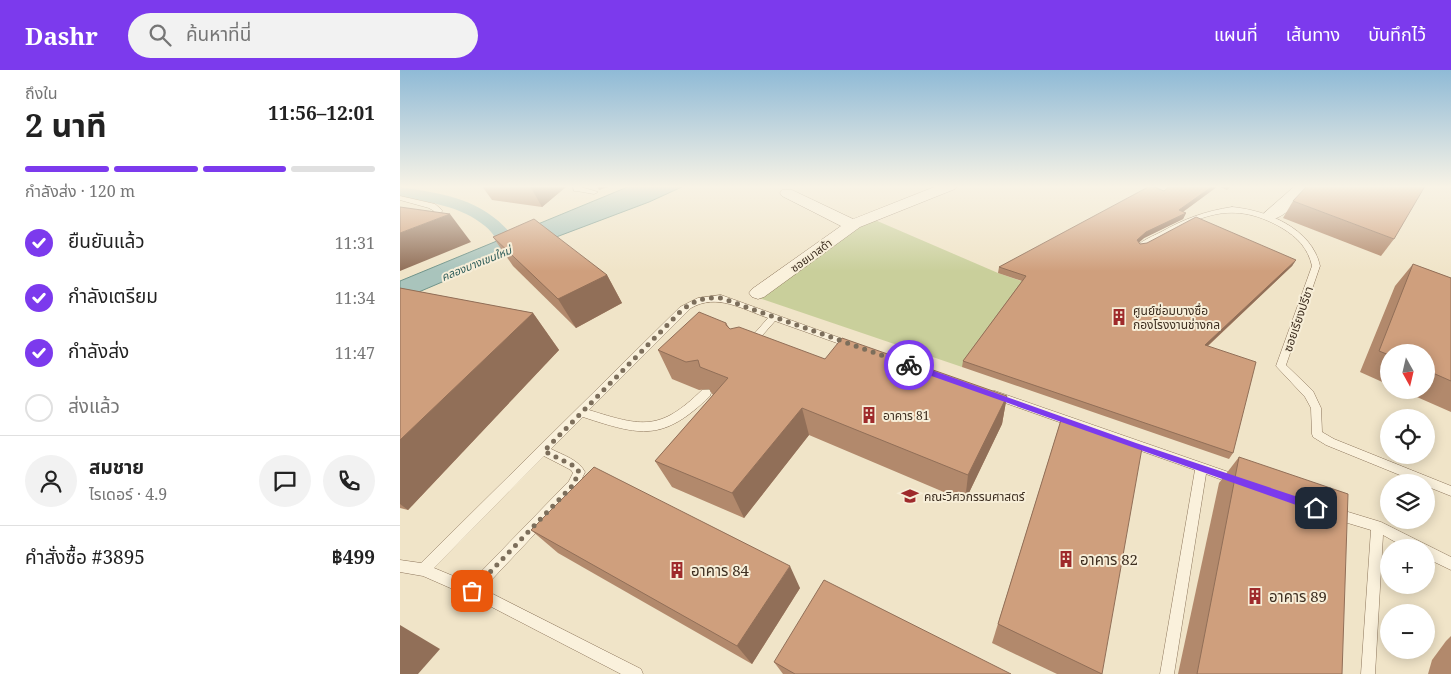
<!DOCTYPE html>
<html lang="th">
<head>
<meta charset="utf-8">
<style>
  :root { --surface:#fff; --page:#f2f2f2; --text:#222; --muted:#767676; --line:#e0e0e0; --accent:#7c3aed }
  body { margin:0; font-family:"Noto Serif","Noto Sans Thai",serif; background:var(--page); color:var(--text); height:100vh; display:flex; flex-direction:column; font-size:19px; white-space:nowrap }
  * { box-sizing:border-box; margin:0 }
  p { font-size:16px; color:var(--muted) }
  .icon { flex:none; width:28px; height:28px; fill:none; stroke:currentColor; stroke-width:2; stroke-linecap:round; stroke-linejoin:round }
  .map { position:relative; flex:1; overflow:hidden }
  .drawer { display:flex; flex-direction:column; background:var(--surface); width:400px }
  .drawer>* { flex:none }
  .needle { width:32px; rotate:172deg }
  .fabs { position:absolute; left:980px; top:274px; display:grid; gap:10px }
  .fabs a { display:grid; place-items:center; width:55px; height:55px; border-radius:50%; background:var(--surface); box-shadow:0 2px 12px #0003; font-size:25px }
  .pin { position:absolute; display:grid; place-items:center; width:42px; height:42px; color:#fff; margin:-21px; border-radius:10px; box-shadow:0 2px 8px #0006 }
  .courier { position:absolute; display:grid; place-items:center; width:50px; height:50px; margin:-25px; border:4px solid #7c3aed; border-radius:50%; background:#fff; color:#222; box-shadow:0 1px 6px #0007 }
  .head em { font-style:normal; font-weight:700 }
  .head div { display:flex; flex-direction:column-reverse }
  .head { display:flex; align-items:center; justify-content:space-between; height:85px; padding:0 25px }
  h1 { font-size:32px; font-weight:700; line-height:38px }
  .bar { display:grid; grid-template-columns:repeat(4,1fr); gap:8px 5px; align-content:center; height:60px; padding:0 25px }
  .bar i { height:6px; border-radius:4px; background:var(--line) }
  .bar .selected { background:var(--accent) }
  .bar p { grid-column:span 4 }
  .line { display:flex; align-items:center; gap:12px; padding:0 25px; border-top:1px solid var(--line) }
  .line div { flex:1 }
  .round { display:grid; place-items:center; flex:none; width:52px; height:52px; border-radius:26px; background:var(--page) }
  ol { padding:0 25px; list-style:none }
  li { display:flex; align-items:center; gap:15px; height:55px }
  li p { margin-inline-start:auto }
  li .icon { padding:5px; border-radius:50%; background:var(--accent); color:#fff; stroke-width:4 }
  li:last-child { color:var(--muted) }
  li i { width:28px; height:28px; border:2px solid var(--line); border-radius:50% }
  header { display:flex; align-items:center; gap:30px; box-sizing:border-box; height:70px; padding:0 25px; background:var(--accent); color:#fff }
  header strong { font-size:24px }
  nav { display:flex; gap:28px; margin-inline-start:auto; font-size:18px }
  .search { width:350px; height:45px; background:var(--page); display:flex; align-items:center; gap:12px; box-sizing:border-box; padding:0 18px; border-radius:28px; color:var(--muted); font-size:19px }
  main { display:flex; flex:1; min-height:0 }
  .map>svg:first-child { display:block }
</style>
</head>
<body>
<header>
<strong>Dashr</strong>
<div class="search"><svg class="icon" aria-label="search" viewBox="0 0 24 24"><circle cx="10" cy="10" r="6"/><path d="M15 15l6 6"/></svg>ค้นหาที่นี่</div>
<nav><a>แผนที่</a><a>เส้นทาง</a><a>บันทึกไว้</a></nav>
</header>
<main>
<section class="drawer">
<div class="head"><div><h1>2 นาที</h1><p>ถึงใน</p></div><em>11:56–12:01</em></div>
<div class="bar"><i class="selected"></i><i class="selected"></i><i class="selected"></i><i></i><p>กำลังส่ง · 120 m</p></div>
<ol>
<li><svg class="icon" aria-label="check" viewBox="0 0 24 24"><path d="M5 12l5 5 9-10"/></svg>ยืนยันแล้ว<p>11:31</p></li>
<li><svg class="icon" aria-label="check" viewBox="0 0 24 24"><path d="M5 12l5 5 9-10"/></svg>กำลังเตรียม<p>11:34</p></li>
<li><svg class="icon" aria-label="check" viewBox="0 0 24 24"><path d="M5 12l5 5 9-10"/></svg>กำลังส่ง<p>11:47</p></li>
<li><i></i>ส่งแล้ว</li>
</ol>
<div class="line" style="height:90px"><a class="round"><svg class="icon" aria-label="person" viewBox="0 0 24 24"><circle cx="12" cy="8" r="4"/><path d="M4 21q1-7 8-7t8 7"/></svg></a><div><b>สมชาย</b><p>ไรเดอร์ · 4.9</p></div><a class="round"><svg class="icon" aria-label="chat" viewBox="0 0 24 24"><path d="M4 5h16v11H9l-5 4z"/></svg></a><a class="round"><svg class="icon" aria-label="phone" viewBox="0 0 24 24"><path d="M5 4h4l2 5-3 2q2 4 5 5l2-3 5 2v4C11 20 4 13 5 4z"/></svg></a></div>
<div class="line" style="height:65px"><div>คำสั่งซื้อ #3895</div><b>฿499</b></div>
</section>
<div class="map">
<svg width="1051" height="604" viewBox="0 0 1051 604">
  <rect width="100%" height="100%" fill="#f0e4c8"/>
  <!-- green -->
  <path fill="#c9cf9b" d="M475 150 598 203 624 212 562 297 359 228 456 157Z"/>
  <!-- water -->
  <path fill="#a9c4bc" stroke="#6f938a" d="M230 116H284L249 132 82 195 0 230V211Z"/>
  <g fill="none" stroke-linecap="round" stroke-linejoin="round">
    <!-- canal -->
    <path fill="#a9c4bc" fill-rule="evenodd" d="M0 117C53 125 90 131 122 178L119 182C102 186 97 165 85 156 61 136 29 132 0 127Z"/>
    <!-- service casing -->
    <g stroke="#8d765c" stroke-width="1">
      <g id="service">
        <path d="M173 116H181V117L198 122 194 124 177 121H174Z"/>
        <path d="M0 126 35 134 42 140 41 146 35 153H29L28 151 33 145 34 141 29 138 0 130Z"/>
        <path d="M832 137C866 140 912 158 920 196L886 295 913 321 921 338 922 362 934 369 1051 416V426L1026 416V412H1017L926 375 913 367 912 364 911 338 905 327 876 296 912 196C908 178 897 167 882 158 827 126 793 150 744 178H738L737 176C743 170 753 166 761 162 784 149 805 141 832 137Z"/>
        <path d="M321 225 454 273 456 275 451 278 375 251 353 276H347L345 274 347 272 368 248C342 239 317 223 291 238L189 340C243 357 260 361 302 320H310L311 323 310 326C263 372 241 366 183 347L151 379C163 385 179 390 185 402L177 419 83 519 241 599 243 604H221L80 531 23 506 0 502V490L21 493 280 237 298 228ZM144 386 171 400 173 403 169 411 70 513 34 498Z"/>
        <path d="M595 321 840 406 842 410 840 414 836 415 806 404 774 604H760L795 400 591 328 590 325 591 322Z"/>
        <path d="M935 438 981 452 1051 487V500L1026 488V478H1006L983 465 975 604H961L971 460 931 448 929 444 931 440Z"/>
      </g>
    </g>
    <!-- minor casing -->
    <g stroke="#8d765c" stroke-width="1">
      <g id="minor">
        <path d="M537 116H557L555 119 460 157 364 227 358 229 352 227 349 223 352 219 441 156 382 126 380 123 382 120H392L453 149Z"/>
        <path d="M895 116H910C901 129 881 154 864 149L861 146Z"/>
      </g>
    </g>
    <!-- service -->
    <use href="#service" fill="#faf1dc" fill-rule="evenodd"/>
    <!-- minor -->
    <use href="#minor" fill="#faf1dc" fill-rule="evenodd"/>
  </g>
  <!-- wall -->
  <g fill="#b2896c">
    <path d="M82 116H167L142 137 92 130Z"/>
    <path d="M770 116H832L827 120 818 116 783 142 786 143 783 149 744 168 739 172 740 174 896 190 892 196 808 276 833 383 829 389 562 297 563 291 622 211 598 203 599 197 764 121Z"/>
    <path d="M893 131 994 169 981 186 883 148Z"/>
    <path d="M93 167 207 205 222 233 176 258 113 196Z"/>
    <path d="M1013 194 1051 208V342L1001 320H1026V282H989V315L960 302 995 216Z"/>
    <path d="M0 218 133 243 159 280 8 440 0 438Z"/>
    <path d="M326 253 330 259 425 289 607 326 602 354 565 431 409 365 344 448 272 417 255 391 313 325 309 319 299 320 272 309 258 280Z"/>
    <path d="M661 350 702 604H657L592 573Z"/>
    <path d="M839 387 942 604H778L819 413Z"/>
    <path d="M131 460 400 518 352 594 158 483Z"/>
    <path d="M1051 566V604H1028L1032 590 1046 571Z"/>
    <path d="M374 592 611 604H383Z"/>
  </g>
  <!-- shaded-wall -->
  <g fill="#916f58">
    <path d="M130 116H167L142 137Z"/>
    <path d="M197 116H211L199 120Z"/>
    <path d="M813 116H818L777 146 779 140Z"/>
    <path d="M786 143 783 149 744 168 735 176 737 170 746 162Z"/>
    <path d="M50 144 71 172 0 201V163Z"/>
    <path d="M896 190 892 196 802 281 805 275Z"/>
    <path d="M207 205 222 233 176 258 158 229Z"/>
    <path d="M133 243 159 280 8 440 0 434V370Z"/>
    <path d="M607 326 602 354 565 431 568 405Z"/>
    <path d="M402 338 409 365 344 448 332 423Z"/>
    <path d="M390 496 400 518 352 594 337 576Z"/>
    <path d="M0 555 40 579 18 604H0Z"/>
  </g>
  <!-- building -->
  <g fill="#cf9f7d" stroke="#916f58">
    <path d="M750 116H752L764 121 770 116H813L779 140 786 143 746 162 737 170 740 174 747 173 796 147 896 190 805 275 856 292 833 383 563 291 626 206 599 197Z"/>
    <path d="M907 116H1025L994 169 893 131Z"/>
    <path d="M0 137 50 144 0 163Z"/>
    <path d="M134 149 207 205 158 229 93 167Z"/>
    <path d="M1013 194 1051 208V311L1026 300V282H989V285L979 281Z"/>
    <path d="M0 218 133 243 0 370Z"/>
    <path d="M299 242 326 253V255L330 259 339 257 425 289 442 268 607 326 568 405 402 338 332 423 255 391 328 308 300 297 298 290 286 292 258 280Z"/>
    <path d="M661 350 742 378 702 604 598 554Z"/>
    <path d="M839 387 948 424 942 604H797Z"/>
    <path d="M194 397 390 496 337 576 131 460Z"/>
    <path d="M424 510 611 604H395L374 592Z"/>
  </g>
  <!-- sky -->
  <linearGradient id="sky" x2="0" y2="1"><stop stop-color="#8fbad6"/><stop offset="0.58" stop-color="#f8f3e6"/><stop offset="1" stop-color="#f8f3e6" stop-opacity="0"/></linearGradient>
  <rect width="1051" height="201" fill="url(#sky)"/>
  <!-- route -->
  <path fill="#7c3aed" d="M509 292 736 373 916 433 920 438 916 442 506 297 505 295Z"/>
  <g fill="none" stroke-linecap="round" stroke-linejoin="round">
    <!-- done -->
    <path stroke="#7c6e5b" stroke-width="5" stroke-dasharray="0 9" d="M72 521 173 415 179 402 176 397 144 381 283 239C296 230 305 227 321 228L509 295"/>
  </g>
  <!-- icons -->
  <defs>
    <g id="building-bare" transform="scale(1.35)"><path d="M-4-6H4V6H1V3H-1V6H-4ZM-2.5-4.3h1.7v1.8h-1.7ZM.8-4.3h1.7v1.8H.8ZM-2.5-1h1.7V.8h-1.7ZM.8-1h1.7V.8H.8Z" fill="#9e2a2b" stroke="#f7eed8" stroke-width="2.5" paint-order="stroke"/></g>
    <g id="university-bare" transform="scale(1.35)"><path d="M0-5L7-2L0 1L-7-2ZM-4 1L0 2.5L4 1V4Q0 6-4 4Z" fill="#9e2a2b" stroke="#f7eed8" stroke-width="2.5" paint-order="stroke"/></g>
  </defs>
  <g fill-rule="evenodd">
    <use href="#building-bare" x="719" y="247"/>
    <use href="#building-bare" x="469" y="345"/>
    <use href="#university-bare" x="510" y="426"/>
    <use href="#building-bare" x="666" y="489"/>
    <use href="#building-bare" x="277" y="500"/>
    <use href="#building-bare" x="855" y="526"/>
  </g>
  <g text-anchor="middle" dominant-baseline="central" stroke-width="4" stroke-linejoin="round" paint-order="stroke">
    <!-- far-street labels -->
    <g font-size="11" fill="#3d2e20" stroke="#f7eed8">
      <text transform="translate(411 185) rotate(-36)">ซอยมาสด้า</text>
    </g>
    <!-- far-water labels -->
    <g font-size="11" font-style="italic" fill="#2f5d5a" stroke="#f7eed8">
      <text transform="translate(76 193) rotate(-22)">คลองบางเขนใหม่</text>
    </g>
    <!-- poi labels -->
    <g font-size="12" fill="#3d2e20" stroke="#f7eed8" text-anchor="start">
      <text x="733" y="240">ศูนย์ซ่อมบางซื่อ<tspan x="733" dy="14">กองโรงงานช่างกล</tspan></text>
      <text x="483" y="345">อาคาร 81</text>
      <text x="524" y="426">คณะวิศวกรรมศาสตร์</text>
    </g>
    <!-- street labels -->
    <g font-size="12" fill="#3d2e20" stroke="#f7eed8">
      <text transform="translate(898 249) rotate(-71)">ซอยเรียงปรีชา</text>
    </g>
    <!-- near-poi labels -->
    <g font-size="15" fill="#3d2e20" stroke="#f7eed8" text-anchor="start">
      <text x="680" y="489">อาคาร 82</text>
      <text x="291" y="500">อาคาร 84</text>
      <text x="869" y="526">อาคาร 89</text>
    </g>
  </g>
</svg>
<div class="fabs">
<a><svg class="needle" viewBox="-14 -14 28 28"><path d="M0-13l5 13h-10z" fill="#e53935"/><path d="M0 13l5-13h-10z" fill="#767676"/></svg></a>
<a><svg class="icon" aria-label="locate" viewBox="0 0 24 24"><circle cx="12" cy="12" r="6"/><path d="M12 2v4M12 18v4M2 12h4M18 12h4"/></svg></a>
<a><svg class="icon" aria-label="layers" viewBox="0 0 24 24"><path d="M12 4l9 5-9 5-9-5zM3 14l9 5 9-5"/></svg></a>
<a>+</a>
<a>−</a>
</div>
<div class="pin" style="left:72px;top:521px;background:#ea580c"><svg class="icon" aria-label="bag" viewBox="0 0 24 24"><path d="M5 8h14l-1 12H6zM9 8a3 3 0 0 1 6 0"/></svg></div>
<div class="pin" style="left:916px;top:438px;background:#1f2937"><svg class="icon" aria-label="home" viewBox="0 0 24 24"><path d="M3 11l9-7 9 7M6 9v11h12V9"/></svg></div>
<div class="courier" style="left:509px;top:295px"><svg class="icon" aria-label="bike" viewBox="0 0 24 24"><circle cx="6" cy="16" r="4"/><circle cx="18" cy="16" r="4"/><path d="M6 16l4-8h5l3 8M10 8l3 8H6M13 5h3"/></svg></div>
</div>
</main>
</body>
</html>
